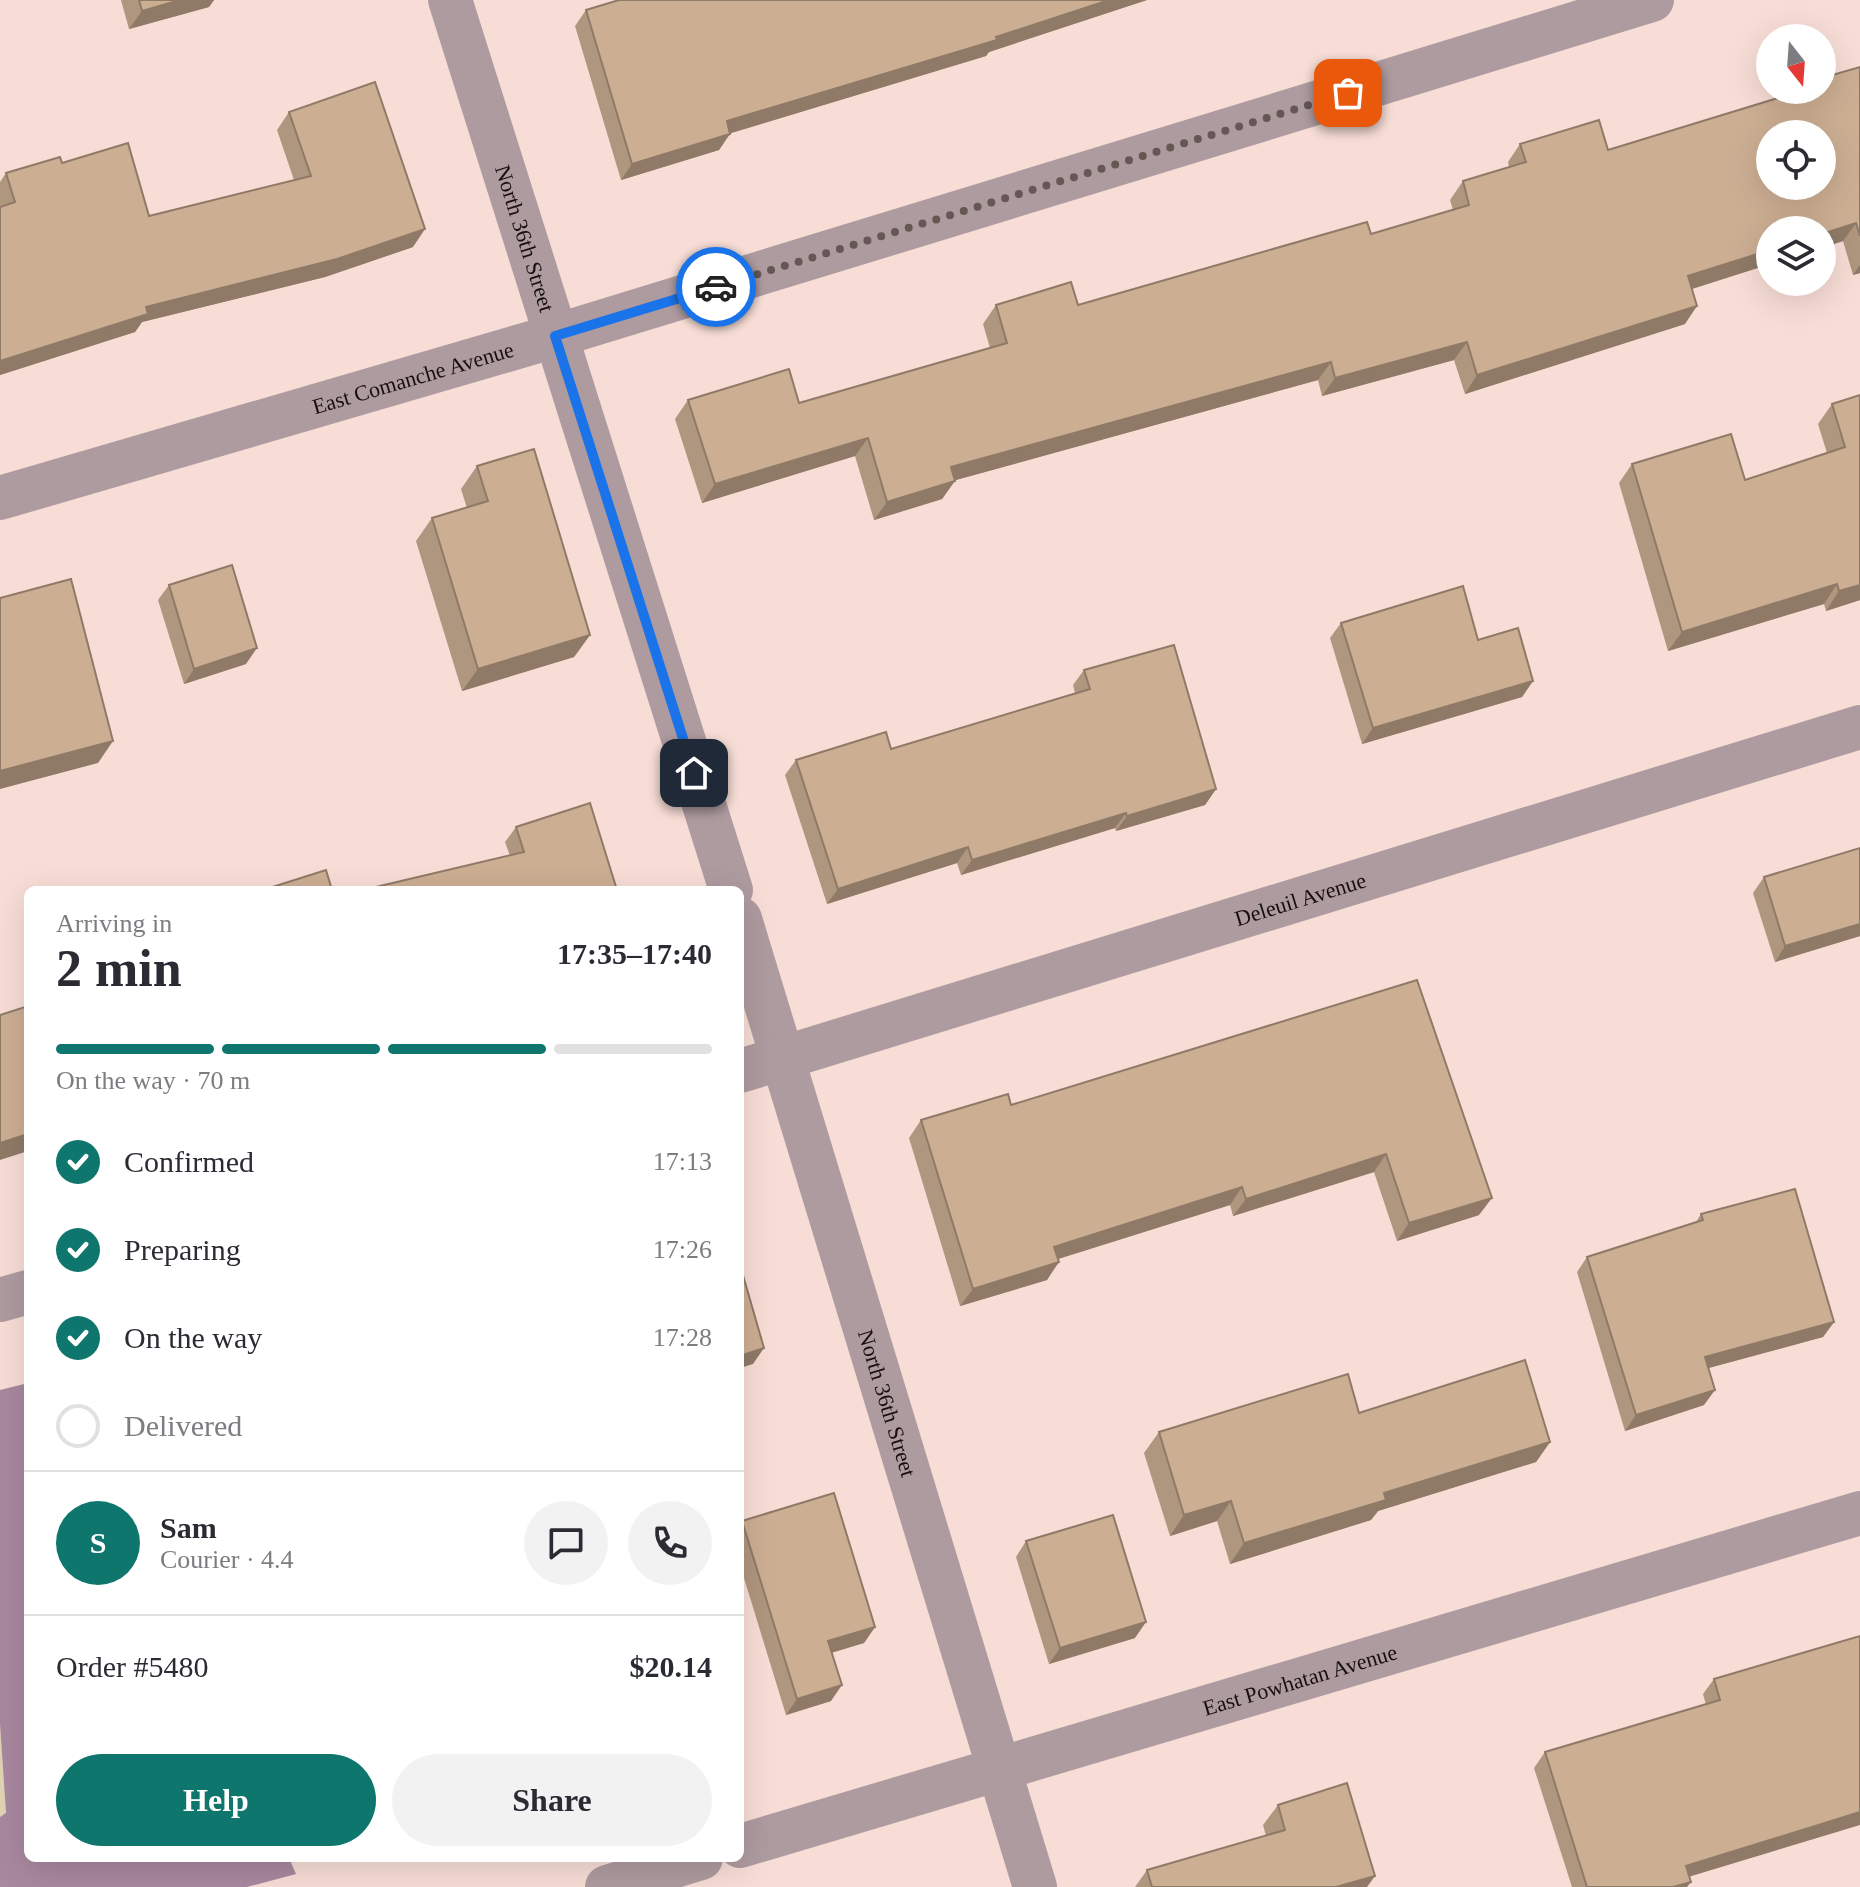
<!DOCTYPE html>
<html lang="en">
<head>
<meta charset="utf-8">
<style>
  :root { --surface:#fff; --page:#f2f2f3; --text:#2b2b33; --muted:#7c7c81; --line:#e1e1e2; --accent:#0f766e }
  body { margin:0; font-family:Georgia,serif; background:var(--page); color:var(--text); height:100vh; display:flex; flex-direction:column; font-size:30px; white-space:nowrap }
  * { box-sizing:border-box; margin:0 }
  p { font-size:26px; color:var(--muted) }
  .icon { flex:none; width:44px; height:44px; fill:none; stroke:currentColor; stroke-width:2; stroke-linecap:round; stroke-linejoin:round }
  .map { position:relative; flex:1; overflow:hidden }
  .panel { position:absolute; left:24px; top:886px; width:720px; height:976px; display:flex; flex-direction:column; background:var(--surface); border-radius:12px; box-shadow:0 8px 32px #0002 }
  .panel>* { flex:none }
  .needle { width:52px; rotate:163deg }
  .tools { position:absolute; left:1756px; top:24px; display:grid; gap:16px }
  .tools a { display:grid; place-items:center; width:80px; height:80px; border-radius:50%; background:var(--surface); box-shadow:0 8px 32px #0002; font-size:40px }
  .pin { position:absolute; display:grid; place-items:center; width:68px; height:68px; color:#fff; margin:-34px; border-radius:16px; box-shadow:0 4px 12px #0006 }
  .courier { position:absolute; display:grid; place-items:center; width:80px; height:80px; margin:-40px; border:6px solid #1a73e8; border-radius:50%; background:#fff; color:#222; box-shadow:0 2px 10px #0007 }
  .head em { font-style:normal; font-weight:800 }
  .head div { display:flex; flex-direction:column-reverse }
  .head { display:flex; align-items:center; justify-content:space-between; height:136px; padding:0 32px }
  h1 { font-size:52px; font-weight:800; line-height:60px }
  .bar { display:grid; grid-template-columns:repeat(4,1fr); gap:12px 8px; align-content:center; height:96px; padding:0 32px }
  .bar i { height:10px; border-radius:6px; background:var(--line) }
  .bar .on { background:var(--accent) }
  .bar p { grid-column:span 4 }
  .line { display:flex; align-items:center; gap:20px; padding:0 32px; border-top:2px solid var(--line) }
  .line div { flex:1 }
  .round { display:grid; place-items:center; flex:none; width:84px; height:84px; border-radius:42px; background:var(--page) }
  ol { padding:0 32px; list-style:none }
  li { display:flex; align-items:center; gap:24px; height:88px }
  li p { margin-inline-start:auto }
  li .icon { padding:8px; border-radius:50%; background:var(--accent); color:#fff; stroke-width:4 }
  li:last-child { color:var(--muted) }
  li i { width:44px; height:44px; border:4px solid var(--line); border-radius:50% }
  .cta { display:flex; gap:16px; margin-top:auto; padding:16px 32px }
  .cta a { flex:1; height:92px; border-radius:48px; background:var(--accent); color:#fff; font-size:32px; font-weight:800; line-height:92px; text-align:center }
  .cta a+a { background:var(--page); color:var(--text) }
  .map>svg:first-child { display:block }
</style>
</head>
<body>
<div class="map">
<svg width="1860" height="1887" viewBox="0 0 1860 1887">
  <rect width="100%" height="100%" fill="#f7ddd6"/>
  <!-- green -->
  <path fill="#dfd3b3" d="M0 1724 6 1814 0 1817Z"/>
  <!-- water -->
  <path fill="#a8889f" d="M28 1383V1858H289L296 1874 247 1887H0V1817L6 1813 0 1724V1390Z"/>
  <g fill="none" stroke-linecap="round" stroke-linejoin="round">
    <!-- minor -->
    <g stroke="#ae9b9f" stroke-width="44">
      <path id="s1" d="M450 0 731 890"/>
      <path id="s2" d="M0 498 555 336 1652 0"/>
      <path id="s3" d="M740 919 1035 1887"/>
      <path id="s4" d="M740 1071 1860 727"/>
      <path d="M0 1300 28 1292"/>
      <path id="s5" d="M740 1846 1860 1513"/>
      <path d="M607 1887 701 1858"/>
    </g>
  </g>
  <!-- wall -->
  <g fill="#af967e">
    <path d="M121 0H214L209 7 129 29Z"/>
    <path d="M619 0H1147L989 52 986 56 730 133 719 150 621 180 575 26 586 10Z"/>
    <path d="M1860 67V273L1853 275 1843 241 1822 248V230H1770V264L1692 289 1685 324 1465 394 1454 360 1322 396 1318 380 955 480 942 499 874 520 855 456 702 503 675 419 688 400 799 403 990 348 983 324 996 305H1078L1371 234 1453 210 1450 200 1463 181 1509 167 1508 162 1520 144 1608 150 1822 90Z"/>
    <path d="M289 112 413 247 325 277 142 322 135 332 0 375V182L6 173 62 163 149 216 294 180 277 130Z"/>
    <path d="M1860 395V600L1826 611 1824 604 1668 651 1619 483 1632 464 1745 480 1827 453 1818 424 1832 404Z"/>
    <path d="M477 466 590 635 574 657 462 691 416 541 432 518 467 508 461 489Z"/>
    <path d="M169 585 246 664 184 684 158 600Z"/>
    <path d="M1341 623 1478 640 1533 681 1522 697 1362 744 1330 638Z"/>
    <path d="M1084 670 1216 789 1205 805 1116 831 1115 828 961 875 957 863 827 904 785 775 796 760 891 749 1075 693 1073 685Z"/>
    <path d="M516 827 617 890 510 856 505 842Z"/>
    <path d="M1860 848V936L1775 962 1753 893 1764 877Z"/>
    <path d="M1417 980 1479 1215 1397 1241 1374 1172 1233 1216 1230 1205 1058 1259 1047 1280 960 1306 909 1138 921 1120 1011 1105Z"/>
    <path d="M1701 1214 1834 1322 1823 1337 1708 1368 1704 1405 1625 1431 1577 1272 1587 1257 1696 1222Z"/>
    <path d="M1359 1413 1550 1442 1536 1462 1378 1511 1371 1520 1230 1564 1217 1521 1170 1536 1144 1453 1159 1432Z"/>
    <path d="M742 1521 875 1627 864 1643 832 1652 831 1701 786 1715 740 1565V1524Z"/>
    <path d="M1026 1541 1135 1638 1049 1664 1016 1557Z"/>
    <path d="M1860 1636 1689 1877 1687 1887H1572L1534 1768 1545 1752 1706 1705 1703 1694 1714 1679Z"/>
    <path d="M1278 1805 1367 1887H1135L1147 1870 1266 1836 1263 1825Z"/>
  </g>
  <!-- shaded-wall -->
  <g fill="#8f7a67">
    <path d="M180 0H214L209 7 129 29 142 11Z"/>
    <path d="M1109 0H1147L989 52 986 56 715 138 727 121 996 37Z"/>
    <path d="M730 134 719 150 621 180 632 164Z"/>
    <path d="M1856 223 1843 241 1822 248V234Z"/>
    <path d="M425 229 413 247 325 277 142 322 135 332 0 375V361L146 307Z"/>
    <path d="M1770 250V264L1676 294 1688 276Z"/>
    <path d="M1860 265V273L1853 275Z"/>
    <path d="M1697 306 1685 324 1465 394 1477 375Z"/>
    <path d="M1467 342 1454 360 1322 396 1335 378Z"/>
    <path d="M1331 362 1318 380 938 485 951 467Z"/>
    <path d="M868 438 855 456 702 503 715 484Z"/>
    <path d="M955 481 942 499 874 520 887 502Z"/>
    <path d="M1837 584 1824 604 1668 651 1682 632Z"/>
    <path d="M1860 585V600L1826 611 1839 591Z"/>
    <path d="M590 635 574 657 462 691 478 669Z"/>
    <path d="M257 648 246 664 184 684 194 669Z"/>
    <path d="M1533 681 1522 697 1362 744 1373 728Z"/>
    <path d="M113 741 98 763 0 789V771Z"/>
    <path d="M1216 789 1205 805 1116 831 1127 816Z"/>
    <path d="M1126 813 1115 828 961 875 972 860Z"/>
    <path d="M968 847 957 863 827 904 838 889Z"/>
    <path d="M1860 924V936L1775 962 1785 946Z"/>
    <path d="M28 1134V1151L0 1160V1143Z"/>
    <path d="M1386 1154 1374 1172 1233 1216 1246 1199Z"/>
    <path d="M1242 1187 1230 1205 1042 1264 1054 1247Z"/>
    <path d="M1492 1198 1479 1215 1397 1241 1409 1223Z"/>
    <path d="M1059 1262 1047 1280 960 1306 973 1289Z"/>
    <path d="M1834 1322 1823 1337 1694 1372 1705 1357Z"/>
    <path d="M764 1348 753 1364 740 1368V1356Z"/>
    <path d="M1715 1390 1704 1405 1625 1431 1636 1415Z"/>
    <path d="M1550 1442 1536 1462 1378 1511 1371 1520 1230 1564 1244 1543 1384 1493Z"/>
    <path d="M1231 1501 1217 1521 1170 1536 1184 1515Z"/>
    <path d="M1146 1622 1135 1638 1049 1664 1060 1648Z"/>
    <path d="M875 1627 864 1643 818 1657 828 1641Z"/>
    <path d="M842 1685 831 1701 786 1715 797 1699Z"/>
    <path d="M1860 1812V1825L1675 1881 1686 1866Z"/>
    <path d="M1375 1876 1367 1887H1336Z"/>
    <path d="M1691 1882 1687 1887H1673Z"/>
  </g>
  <!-- building -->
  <g fill="#ccae93" stroke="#8f7a67" stroke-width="2" fill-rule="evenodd">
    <path d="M139 0H180L142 11Z"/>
    <path d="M619 0H1109L996 37 997 40 727 121 730 134 632 164 586 10Z"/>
    <path d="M1860 67V236L1856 223 1822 234V230H1770V250L1688 276 1697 306 1477 375 1467 342 1335 378 1331 362 951 467 955 481 887 502 868 438 715 484 688 400 789 369 799 403 1007 343 996 305 1071 282 1078 305 1367 222 1371 234 1469 205 1463 181 1526 162 1520 144 1599 120 1608 150 1804 90H1822V78ZM1770 134H1822V186H1770Z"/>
    <path d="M375 82 425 229 337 259 146 307 148 314 0 361V207L15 202 6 173 60 157 62 163 128 143 149 216 311 176 289 112Z"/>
    <path d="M1860 395V585L1839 591 1837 584 1682 632 1632 464 1731 434 1745 480 1845 447 1832 404Z"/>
    <path d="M534 449 590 635 478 669 432 518 488 501 477 466Z"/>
    <path d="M232 565 257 648 194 669 169 585Z"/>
    <path d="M71 579 113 741 0 771V598Z"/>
    <path d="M1463 586 1478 640 1518 628 1533 681 1373 728 1341 623Z"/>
    <path d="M1174 645 1216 789 1127 816 1126 813 972 860 968 847 838 889 796 760 886 732 891 749 1090 689 1084 670Z"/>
    <path d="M590 803 617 890H363L524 852 516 827Z"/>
    <path d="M1860 848V924L1785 946 1764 877Z"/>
    <path d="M326 870 332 890H263Z"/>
    <path d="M1417 980 1492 1198 1409 1223 1386 1154 1246 1199 1242 1187 1054 1247 1059 1262 973 1289 921 1120 1008 1094 1011 1105Z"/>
    <path d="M28 1006V1134L0 1143V1015Z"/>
    <path d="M1795 1189 1834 1322 1705 1357 1715 1390 1636 1415 1587 1257 1703 1220 1701 1214Z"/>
    <path d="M740 1265 764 1348 740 1356Z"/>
    <path d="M1525 1360 1550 1442 1384 1493 1386 1500 1244 1543 1231 1501 1184 1515 1159 1432 1348 1374 1359 1413Z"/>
    <path d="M834 1493 875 1627 828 1641 842 1685 797 1699 742 1521Z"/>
    <path d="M1113 1515 1146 1622 1060 1648 1026 1541Z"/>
    <path d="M1860 1636V1812L1686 1866 1691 1882 1673 1887H1587L1545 1752 1720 1700 1714 1679Z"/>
    <path d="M1347 1783 1375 1876 1336 1887H1152L1147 1870 1285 1830 1278 1805Z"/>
  </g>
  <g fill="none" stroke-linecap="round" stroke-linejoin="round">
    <!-- done -->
    <path stroke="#655753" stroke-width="8" stroke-dasharray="0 14.4" d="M716 287 1348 93"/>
    <!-- route -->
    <path stroke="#1a73e8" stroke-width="10" d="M694 773 555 336 716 287"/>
  </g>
  <g text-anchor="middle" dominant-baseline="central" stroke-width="6" stroke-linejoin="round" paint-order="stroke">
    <!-- street labels -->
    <g font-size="22" fill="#170f0d" stroke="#fdece8">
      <text stroke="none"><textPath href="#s1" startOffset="250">North 36th Street</textPath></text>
      <text stroke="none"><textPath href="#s2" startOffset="430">East Comanche Avenue</textPath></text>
      <text stroke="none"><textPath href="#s4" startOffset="586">Deleuil Avenue</textPath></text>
      <text stroke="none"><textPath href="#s3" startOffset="506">North 36th Street</textPath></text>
      <text stroke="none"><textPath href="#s5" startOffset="584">East Powhatan Avenue</textPath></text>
    </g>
  </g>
</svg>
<div class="tools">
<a><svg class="needle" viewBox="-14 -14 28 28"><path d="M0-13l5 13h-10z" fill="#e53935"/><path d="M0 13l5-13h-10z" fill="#7c7c81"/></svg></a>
<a><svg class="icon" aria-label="locate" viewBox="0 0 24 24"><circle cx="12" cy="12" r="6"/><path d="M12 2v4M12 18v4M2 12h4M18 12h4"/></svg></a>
<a><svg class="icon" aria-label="layers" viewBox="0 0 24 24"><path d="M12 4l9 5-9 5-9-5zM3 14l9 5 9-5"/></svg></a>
</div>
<div class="pin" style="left:1348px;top:93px;background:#ea580c"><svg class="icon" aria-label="bag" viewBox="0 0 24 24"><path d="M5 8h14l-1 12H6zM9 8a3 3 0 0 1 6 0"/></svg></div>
<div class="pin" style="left:694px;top:773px;background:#1f2937"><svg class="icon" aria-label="home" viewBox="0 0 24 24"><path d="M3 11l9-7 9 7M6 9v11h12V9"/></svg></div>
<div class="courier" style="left:716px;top:287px"><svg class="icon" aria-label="car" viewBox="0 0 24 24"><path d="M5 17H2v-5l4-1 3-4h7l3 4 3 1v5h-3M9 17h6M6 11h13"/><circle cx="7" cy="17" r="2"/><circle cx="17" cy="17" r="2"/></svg></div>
<section class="panel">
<div class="head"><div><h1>2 min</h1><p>Arriving in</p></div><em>17:35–17:40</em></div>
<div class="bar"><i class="on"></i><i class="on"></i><i class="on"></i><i></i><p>On the way · 70 m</p></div>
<ol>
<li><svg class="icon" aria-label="check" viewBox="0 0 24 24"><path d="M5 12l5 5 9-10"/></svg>Confirmed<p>17:13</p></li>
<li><svg class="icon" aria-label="check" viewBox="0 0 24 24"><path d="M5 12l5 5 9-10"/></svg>Preparing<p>17:26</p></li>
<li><svg class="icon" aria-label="check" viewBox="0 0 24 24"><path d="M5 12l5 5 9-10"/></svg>On the way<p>17:28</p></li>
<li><i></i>Delivered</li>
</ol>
<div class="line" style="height:144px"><b class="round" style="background:var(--accent);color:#fff">S</b><div><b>Sam</b><p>Courier · 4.4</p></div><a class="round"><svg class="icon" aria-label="chat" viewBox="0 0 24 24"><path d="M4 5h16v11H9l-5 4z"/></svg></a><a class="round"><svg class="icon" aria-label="phone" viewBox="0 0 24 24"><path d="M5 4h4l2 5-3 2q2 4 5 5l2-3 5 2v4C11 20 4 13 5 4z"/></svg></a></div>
<div class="line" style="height:104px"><div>Order #5480</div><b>$20.14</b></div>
<div class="cta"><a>Help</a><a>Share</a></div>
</section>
</div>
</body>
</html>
